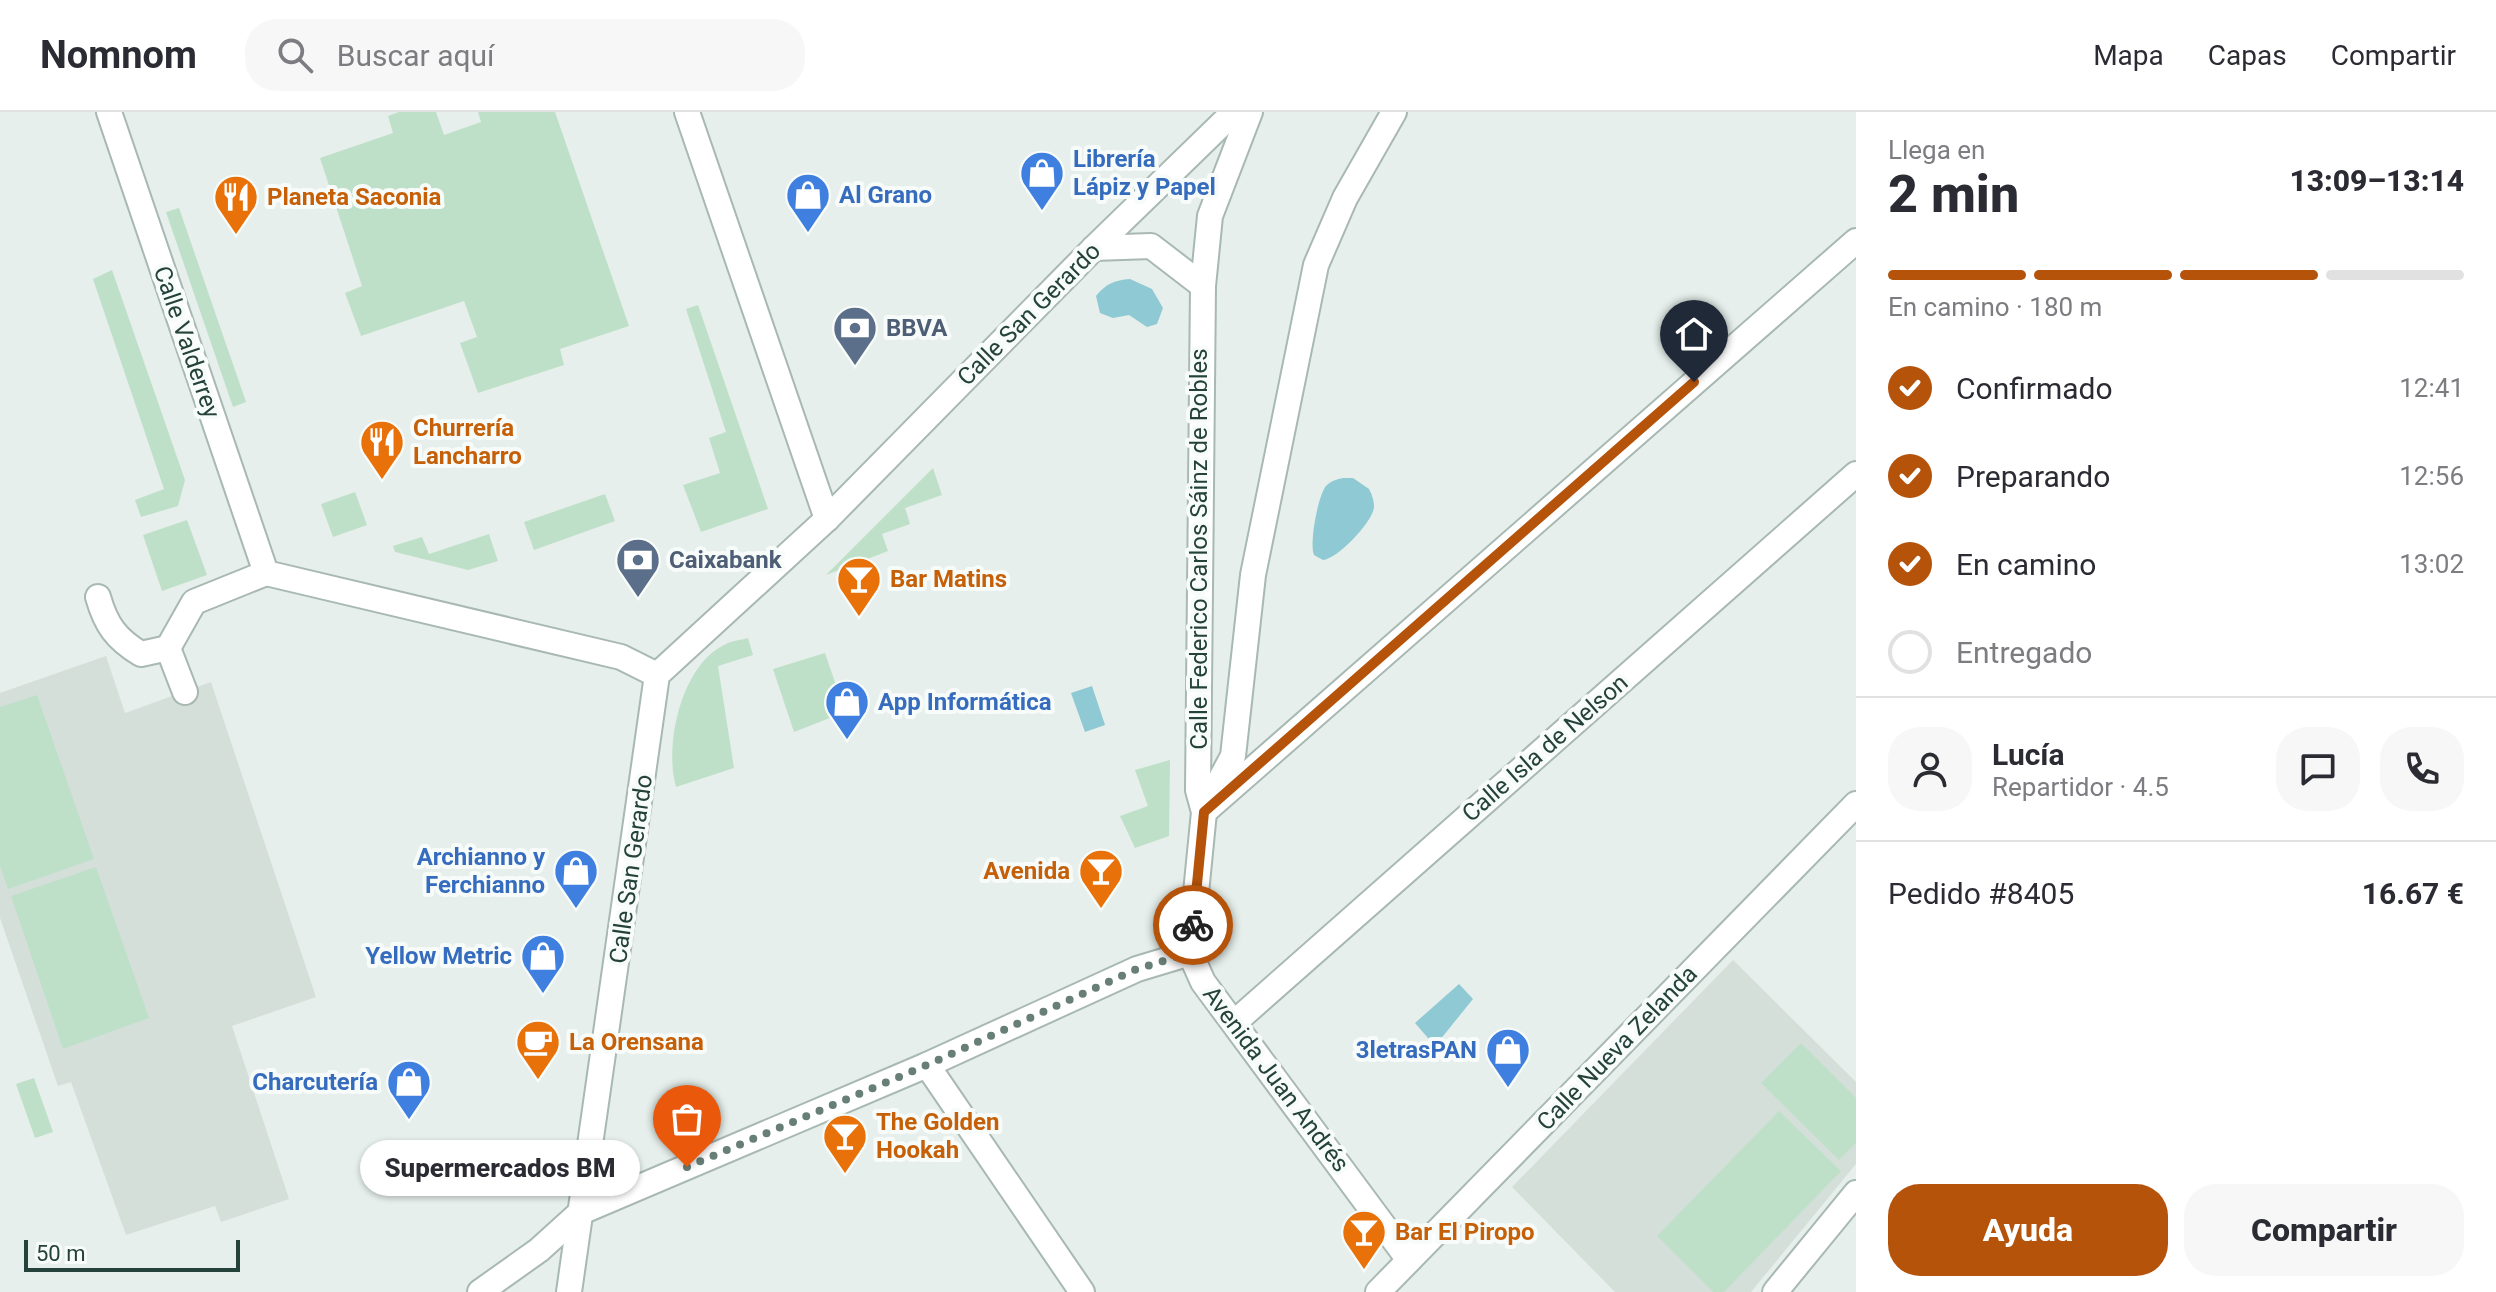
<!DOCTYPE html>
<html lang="es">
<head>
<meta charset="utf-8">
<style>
  :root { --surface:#fff; --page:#f7f7f7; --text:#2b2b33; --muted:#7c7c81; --line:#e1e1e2; --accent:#b45309 }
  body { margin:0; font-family:Roboto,sans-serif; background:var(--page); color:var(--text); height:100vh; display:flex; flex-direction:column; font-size:30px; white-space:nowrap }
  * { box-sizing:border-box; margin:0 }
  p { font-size:26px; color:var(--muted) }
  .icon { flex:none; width:44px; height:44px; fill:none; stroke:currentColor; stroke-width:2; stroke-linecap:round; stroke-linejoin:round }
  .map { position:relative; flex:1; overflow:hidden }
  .sheet { display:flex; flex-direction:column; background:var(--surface); width:640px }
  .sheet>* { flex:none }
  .scale { position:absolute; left:24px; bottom:20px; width:216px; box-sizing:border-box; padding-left:8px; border:4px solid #24423a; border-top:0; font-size:22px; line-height:28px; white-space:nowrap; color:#24423a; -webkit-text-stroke:6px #f7fbf9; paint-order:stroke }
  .pin { position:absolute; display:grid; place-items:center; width:68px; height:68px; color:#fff; margin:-82px -34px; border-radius:50% 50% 50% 0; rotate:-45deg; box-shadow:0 0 8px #0007 }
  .pin .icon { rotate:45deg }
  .courier { position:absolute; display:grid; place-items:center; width:80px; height:80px; margin:-40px; border:6px solid #b45309; border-radius:50%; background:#fff; color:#222; box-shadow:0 2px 10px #0007 }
  .bubble { position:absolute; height:56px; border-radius:28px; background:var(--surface); box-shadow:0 2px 6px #0004; font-size:26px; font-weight:800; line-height:56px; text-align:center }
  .head em { font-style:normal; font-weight:800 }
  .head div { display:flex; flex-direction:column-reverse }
  .head { display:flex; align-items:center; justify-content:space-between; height:136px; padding:0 32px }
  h1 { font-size:52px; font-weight:800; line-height:60px }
  .bar { display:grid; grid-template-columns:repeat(4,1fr); gap:12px 8px; align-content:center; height:96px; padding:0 32px }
  .bar i { height:10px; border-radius:6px; background:var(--line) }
  .bar .current { background:var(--accent) }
  .bar p { grid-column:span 4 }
  .line { display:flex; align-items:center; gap:20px; padding:0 32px; border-top:2px solid var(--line) }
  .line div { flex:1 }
  .round { display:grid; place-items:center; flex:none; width:84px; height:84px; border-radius:32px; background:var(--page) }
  ol { padding:0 32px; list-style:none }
  li { display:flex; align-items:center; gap:24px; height:88px }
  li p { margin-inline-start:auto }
  li .icon { padding:8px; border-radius:50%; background:var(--accent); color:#fff; stroke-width:4 }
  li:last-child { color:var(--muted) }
  li i { width:44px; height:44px; border:4px solid var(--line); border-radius:50% }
  .cta { display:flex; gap:16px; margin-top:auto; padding:16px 32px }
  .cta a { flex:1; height:92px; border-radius:32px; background:var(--accent); color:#fff; font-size:32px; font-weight:800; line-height:92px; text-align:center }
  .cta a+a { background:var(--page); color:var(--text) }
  header { display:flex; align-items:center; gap:48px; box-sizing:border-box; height:112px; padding:0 40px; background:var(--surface); border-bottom:2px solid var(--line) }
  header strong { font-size:38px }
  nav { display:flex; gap:44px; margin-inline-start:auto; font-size:28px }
  .search { width:560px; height:72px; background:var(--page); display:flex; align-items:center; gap:20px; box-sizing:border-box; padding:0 28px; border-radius:32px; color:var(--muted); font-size:30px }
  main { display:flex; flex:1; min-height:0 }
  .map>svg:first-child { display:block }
</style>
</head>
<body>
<header>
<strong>Nomnom</strong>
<div class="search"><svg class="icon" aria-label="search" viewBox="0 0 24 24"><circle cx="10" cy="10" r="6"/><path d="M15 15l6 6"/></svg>Buscar aquí</div>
<nav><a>Mapa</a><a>Capas</a><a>Compartir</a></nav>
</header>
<main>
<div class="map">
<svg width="1856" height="1180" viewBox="0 0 1856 1180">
  <rect width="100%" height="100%" fill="#e6efeb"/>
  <!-- built -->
  <g fill="#d4dfda">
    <path d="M106 544 125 601 211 570 316 885 232 914 289 1087 221 1110 215 1094 126 1123 71 970 58 974 0 806V581Z"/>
    <path d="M1733 848 1856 970V1052L1751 1180H1615L1512 1075Z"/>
  </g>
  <!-- green -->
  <g fill="#bfe0c8">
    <path d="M399 0H436L444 23 481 10 478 0H555L629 214 560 237 564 253 478 281 460 231 477 225 464 189 361 224 345 181 362 174 320 46 393 21 388 4Z"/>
    <path d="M179 96 246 290 233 295 166 100Z"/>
    <path d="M112 158 185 368 178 394 141 405 135 388 164 377 93 167Z"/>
    <path d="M698 193 768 397 701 420 683 373 720 361 709 326 726 320 686 197Z"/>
    <path d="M933 356 942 383 905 396 910 412 882 422 888 439 826 463Z"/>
    <path d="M355 380 367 413 333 425 321 392Z"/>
    <path d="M605 382 615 409 534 438 524 410Z"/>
    <path d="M187 408 207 463 162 479 143 423Z"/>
    <path d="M489 422 498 449 468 458 395 440 393 434 422 425 429 442Z"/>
    <path d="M748 526 753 543 718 554 734 656 676 675C664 633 681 554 724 533 730 529 741 528 748 526Z"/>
    <path d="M825 541 845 600 794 620 773 557Z"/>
    <path d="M37 583 94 747 8 777 0 754V595Z"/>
    <path d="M1170 648 1169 724 1135 736 1120 704 1148 694 1135 658Z"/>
    <path d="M96 755 149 906 63 937 11 784Z"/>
    <path d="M1801 931 1856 986V1031L1839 1048 1761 971Z"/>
    <path d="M34 966 53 1020 35 1026 16 972Z"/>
    <path d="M1779 999 1841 1059 1724 1180H1713L1657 1124Z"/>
  </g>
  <!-- water -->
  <g fill="#8ec9d4">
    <path d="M1130 167 1152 177 1163 196 1157 212 1147 215 1129 203 1113 206 1100 201 1096 184C1106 172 1114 168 1130 167Z"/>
    <path d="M1343 366H1353L1369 377C1372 383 1374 388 1374 395 1373 410 1337 447 1323 448L1314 443C1309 432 1318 383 1326 374 1331 369 1337 367 1343 366Z"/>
    <path d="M1092 574 1105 613 1085 620 1071 581Z"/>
    <path d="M1459 872 1473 887 1435 934 1415 911Z"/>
  </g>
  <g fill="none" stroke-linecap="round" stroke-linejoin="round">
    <!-- minor casing -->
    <g stroke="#a8b8b2" stroke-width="28">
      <g id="minor">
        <path d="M109 0 266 461 621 545 657 563"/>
        <path d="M687 0 827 407"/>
        <path d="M1250 0 1210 104 1203 174 1198 678 1204 700 1190 841 1203 870 1409 1148"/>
        <path d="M1094 136 1151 134 1203 174"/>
        <path d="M98 485C106 513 116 527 141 542L168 536 194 490 266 461"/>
        <path d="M168 536 185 580"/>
        <path d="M1210 687 1233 644 1253 463 1316 153 1345 86 1394 0"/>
        <path d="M1204 700 1856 129"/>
        <path d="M1235 910 1856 362"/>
        <path d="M927 953 1082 1180"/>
        <path d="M480 1180 539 1138 581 1100 927 953 1137 857 1190 841"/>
        <path d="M569 1180 657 563 827 407 1094 136 1234 0"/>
        <path d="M1378 1180 1856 692"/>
        <path d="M1775 1180 1856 1081"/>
      </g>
    </g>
    <!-- minor -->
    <use href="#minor" stroke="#fff" stroke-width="24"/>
  </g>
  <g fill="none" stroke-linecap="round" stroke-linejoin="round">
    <!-- done -->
    <path stroke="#687f78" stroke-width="8" stroke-dasharray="0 14.4" d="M687 1055 927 953 1137 857 1190 841 1193 813"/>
    <!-- route -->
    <path stroke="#b45309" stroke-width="10" d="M1193 813 1204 700 1694 270"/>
  </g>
  <!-- icons -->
  <defs>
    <g id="shop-pin" transform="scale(2.3)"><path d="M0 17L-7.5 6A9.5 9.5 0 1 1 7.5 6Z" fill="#3f7fe0" stroke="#f7fbf9"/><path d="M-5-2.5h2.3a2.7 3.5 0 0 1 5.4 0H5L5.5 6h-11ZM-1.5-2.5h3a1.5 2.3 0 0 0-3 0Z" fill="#fff"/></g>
    <g id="restaurant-pin" transform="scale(2.3)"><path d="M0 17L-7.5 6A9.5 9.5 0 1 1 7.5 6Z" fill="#e8710a" stroke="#f7fbf9"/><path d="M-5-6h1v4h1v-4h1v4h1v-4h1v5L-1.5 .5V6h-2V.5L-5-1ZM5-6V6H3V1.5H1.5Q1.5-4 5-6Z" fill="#fff"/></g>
    <g id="bank-pin" transform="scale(2.3)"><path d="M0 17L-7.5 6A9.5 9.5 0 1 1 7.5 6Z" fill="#5c6f8a" stroke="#f7fbf9"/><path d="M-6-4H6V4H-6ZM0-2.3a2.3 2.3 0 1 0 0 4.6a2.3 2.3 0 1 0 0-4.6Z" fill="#fff"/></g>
    <g id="bar-pin" transform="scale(2.3)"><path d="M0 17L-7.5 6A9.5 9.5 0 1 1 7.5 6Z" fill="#e8710a" stroke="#f7fbf9"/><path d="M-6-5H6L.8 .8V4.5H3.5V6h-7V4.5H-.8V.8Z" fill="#fff"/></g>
    <g id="cafe-pin" transform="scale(2.3)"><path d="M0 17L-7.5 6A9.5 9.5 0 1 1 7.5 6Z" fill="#e8710a" stroke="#f7fbf9"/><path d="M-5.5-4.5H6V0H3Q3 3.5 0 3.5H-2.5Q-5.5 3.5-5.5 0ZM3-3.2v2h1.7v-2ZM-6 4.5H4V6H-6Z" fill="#fff"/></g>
  </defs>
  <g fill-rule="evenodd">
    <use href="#shop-pin" x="1042" y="61"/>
    <use href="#shop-pin" x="808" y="83"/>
    <use href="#restaurant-pin" x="236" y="85"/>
    <use href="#bank-pin" x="855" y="216"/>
    <use href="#restaurant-pin" x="382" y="330"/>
    <use href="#bank-pin" x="638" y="448"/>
    <use href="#bar-pin" x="859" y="467"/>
    <use href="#shop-pin" x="847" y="590"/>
    <use href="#shop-pin" x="576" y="759"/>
    <use href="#bar-pin" x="1101" y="759"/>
    <use href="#shop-pin" x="543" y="844"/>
    <use href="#cafe-pin" x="538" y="930"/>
    <use href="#shop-pin" x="1508" y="938"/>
    <use href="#shop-pin" x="409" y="970"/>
    <use href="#bar-pin" x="845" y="1024"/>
    <use href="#bar-pin" x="1364" y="1120"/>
  </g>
  <g text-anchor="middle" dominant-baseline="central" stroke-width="8" stroke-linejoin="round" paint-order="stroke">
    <!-- shop labels -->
    <g font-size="24" font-weight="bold" fill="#366cbe" stroke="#f7fbf9" text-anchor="end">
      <text x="1073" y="47" text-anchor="start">Librería<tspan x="1073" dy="28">Lápiz y Papel</tspan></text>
      <text x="839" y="83" text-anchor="start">Al Grano</text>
      <text x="878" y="590" text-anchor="start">App Informática</text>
      <text x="545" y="745">Archianno y<tspan x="545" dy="28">Ferchianno</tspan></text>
      <text x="512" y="844">Yellow Metric</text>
      <text x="1477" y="938">3letrasPAN</text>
      <text x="378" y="970">Charcutería</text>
    </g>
    <!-- food labels -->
    <g font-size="24" font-weight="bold" fill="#c56008" stroke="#f7fbf9" text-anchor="start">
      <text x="267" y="85">Planeta Saconia</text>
      <text x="413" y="316">Churrería<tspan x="413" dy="28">Lancharro</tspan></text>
      <text x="890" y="467">Bar Matins</text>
      <text x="1070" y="759" text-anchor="end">Avenida</text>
      <text x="569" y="930">La Orensana</text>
      <text x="876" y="1010">The Golden<tspan x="876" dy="28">Hookah</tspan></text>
      <text x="1395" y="1120">Bar El Piropo</text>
    </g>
    <!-- street labels -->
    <g font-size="24" fill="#24423a" stroke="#f7fbf9">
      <text transform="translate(1029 202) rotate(-45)">Calle San Gerardo</text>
      <text transform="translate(187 230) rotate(71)">Calle Valderrey</text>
      <text transform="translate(1199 437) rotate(-90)">Calle Federico Carlos Sáinz de Robles</text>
      <text transform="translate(1545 636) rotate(-41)">Calle Isla de Nelson</text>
      <text transform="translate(631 757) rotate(-82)">Calle San Gerardo</text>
      <text transform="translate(1617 936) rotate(-46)">Calle Nueva Zelanda</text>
      <text transform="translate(1276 967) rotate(53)">Avenida Juan Andrés</text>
    </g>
    <!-- service labels -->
    <g font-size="24" font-weight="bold" fill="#4e5e75" stroke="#f7fbf9" text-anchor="start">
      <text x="886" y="216">BBVA</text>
      <text x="669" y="448">Caixabank</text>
    </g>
  </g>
</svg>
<div class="scale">50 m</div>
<div class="pin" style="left:687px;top:1055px;background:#ea580c"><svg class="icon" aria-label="bag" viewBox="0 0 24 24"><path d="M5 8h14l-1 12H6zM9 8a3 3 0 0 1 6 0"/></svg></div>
<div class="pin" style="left:1694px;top:270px;background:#1f2937"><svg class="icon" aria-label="home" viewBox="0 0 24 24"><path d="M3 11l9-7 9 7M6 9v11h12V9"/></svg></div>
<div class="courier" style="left:1193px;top:813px"><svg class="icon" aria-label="bike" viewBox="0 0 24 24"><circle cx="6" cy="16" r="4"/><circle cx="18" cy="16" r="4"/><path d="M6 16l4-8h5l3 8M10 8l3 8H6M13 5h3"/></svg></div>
<div class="bubble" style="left:360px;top:1028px;width:280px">Supermercados BM</div>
</div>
<section class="sheet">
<div class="head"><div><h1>2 min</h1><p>Llega en</p></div><em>13:09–13:14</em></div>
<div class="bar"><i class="current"></i><i class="current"></i><i class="current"></i><i></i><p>En camino · 180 m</p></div>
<ol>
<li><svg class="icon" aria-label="check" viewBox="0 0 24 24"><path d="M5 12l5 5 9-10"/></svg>Confirmado<p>12:41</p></li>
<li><svg class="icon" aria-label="check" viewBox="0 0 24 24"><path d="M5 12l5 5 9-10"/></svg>Preparando<p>12:56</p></li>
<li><svg class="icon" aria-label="check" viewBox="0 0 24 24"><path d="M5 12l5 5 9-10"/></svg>En camino<p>13:02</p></li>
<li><i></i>Entregado</li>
</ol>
<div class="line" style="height:144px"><a class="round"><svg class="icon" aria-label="person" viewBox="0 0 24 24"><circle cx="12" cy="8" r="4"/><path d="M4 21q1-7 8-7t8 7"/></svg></a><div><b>Lucía</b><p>Repartidor · 4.5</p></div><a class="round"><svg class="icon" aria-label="chat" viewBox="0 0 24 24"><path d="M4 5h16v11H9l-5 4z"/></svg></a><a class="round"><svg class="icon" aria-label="phone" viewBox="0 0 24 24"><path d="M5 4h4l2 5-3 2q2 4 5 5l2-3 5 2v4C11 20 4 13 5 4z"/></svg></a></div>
<div class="line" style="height:104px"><div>Pedido #8405</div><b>16.67 €</b></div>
<div class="cta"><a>Ayuda</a><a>Compartir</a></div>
</section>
</main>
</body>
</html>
